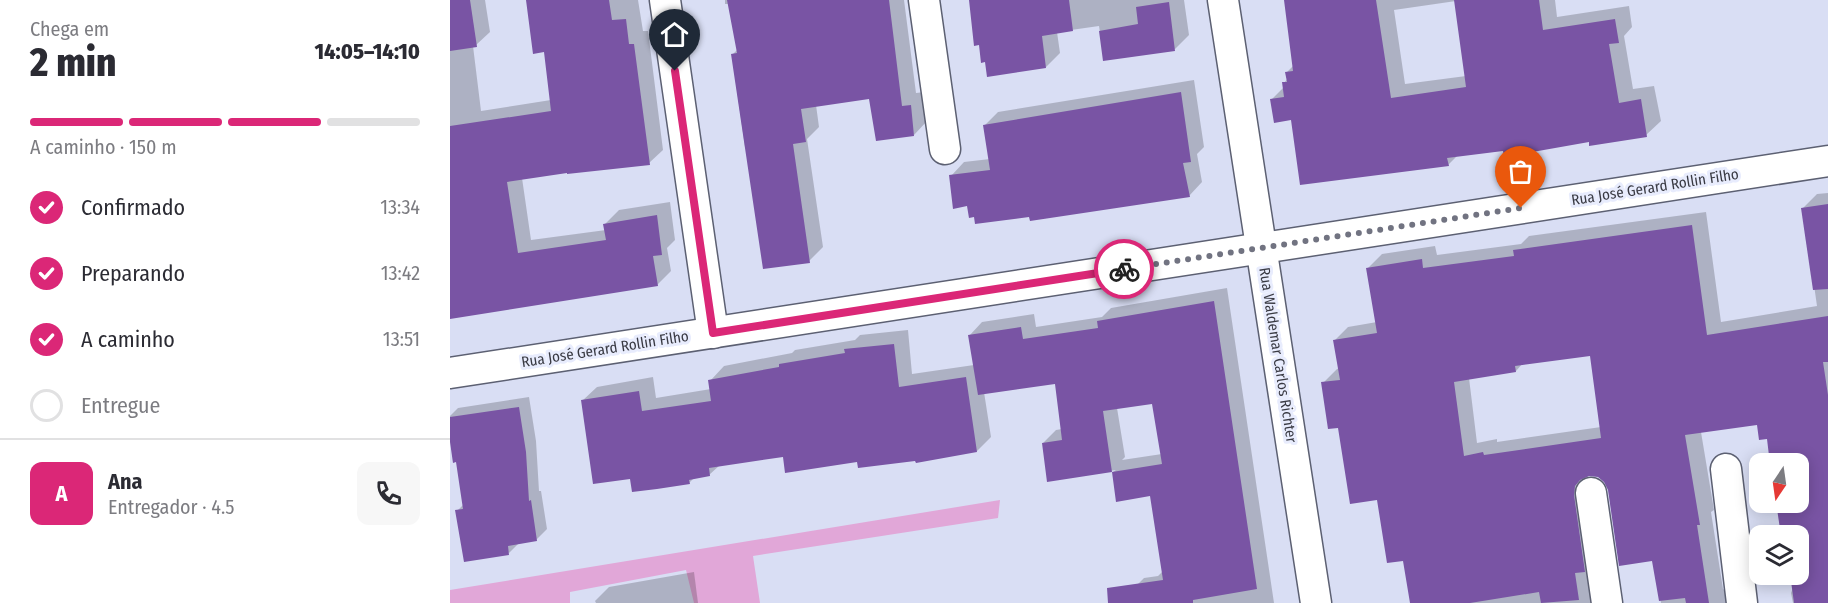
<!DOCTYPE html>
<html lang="pt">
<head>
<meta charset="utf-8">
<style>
  :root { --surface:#fff; --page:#f7f7f7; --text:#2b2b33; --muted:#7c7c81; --line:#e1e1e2; --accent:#db2777 }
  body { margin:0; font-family:"Fira Sans Condensed",sans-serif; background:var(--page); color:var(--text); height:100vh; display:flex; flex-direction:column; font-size:22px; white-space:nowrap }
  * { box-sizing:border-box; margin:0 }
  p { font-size:20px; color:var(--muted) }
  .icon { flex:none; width:33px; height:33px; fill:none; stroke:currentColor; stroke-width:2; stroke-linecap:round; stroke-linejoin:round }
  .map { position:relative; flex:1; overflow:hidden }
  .sheet { display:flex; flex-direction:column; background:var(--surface); width:450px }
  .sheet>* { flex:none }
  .needle { width:39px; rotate:193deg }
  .buttons { position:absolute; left:1299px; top:453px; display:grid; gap:12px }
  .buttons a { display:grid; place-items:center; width:60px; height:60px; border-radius:12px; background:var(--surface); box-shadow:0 3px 15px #0003; font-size:30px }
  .pin { position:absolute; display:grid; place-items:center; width:51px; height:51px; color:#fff; margin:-62px -26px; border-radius:50% 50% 50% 0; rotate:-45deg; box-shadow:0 0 6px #0007 }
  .pin .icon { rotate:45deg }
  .courier { position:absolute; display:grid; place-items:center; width:60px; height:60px; margin:-30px; border:4px solid #db2777; border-radius:50%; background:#fff; color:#222; box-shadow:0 2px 8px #0007 }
  .head em { font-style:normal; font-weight:800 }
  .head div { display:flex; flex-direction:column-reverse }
  .head { display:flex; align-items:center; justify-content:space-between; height:102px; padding:0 30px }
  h1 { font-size:39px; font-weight:800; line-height:45px }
  .bar { display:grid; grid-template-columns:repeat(4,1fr); gap:9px 6px; align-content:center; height:72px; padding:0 30px }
  .bar i { height:8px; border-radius:4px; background:var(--line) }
  .bar .selected { background:var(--accent) }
  .bar p { grid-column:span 4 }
  .line { display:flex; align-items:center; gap:15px; padding:0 30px; border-top:2px solid var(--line) }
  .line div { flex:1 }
  .round { display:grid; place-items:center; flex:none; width:63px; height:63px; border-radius:12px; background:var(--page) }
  ol { padding:0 30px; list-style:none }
  li { display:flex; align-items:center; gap:18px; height:66px }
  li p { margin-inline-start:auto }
  li .icon { padding:6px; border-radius:50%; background:var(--accent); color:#fff; stroke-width:4 }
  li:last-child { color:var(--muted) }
  li i { width:33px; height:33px; border:3px solid var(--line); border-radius:50% }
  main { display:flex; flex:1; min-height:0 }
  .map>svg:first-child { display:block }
</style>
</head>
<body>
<main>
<section class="sheet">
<div class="head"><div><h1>2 min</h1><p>Chega em</p></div><em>14:05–14:10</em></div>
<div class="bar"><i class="selected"></i><i class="selected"></i><i class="selected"></i><i></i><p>A caminho · 150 m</p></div>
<ol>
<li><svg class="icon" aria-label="check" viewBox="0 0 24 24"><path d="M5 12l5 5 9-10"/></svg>Confirmado<p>13:34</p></li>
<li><svg class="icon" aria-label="check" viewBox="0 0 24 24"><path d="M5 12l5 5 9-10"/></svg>Preparando<p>13:42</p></li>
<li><svg class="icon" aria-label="check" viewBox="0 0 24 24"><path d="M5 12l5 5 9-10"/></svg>A caminho<p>13:51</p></li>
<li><i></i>Entregue</li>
</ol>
<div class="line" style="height:108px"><b class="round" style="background:var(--accent);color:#fff">A</b><div><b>Ana</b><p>Entregador · 4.5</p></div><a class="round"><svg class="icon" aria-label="phone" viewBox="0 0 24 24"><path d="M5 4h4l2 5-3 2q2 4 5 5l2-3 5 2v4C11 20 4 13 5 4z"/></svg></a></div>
</section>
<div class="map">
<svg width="1378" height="603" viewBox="0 0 1378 603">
  <rect width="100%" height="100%" fill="#d9def4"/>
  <!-- green -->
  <path fill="#e1a7d8" d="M550 500 548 518 303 556 310 603H244L236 570 120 592V603H0V590Z"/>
  <!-- shadow -->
  <g fill="#0003" fill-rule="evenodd">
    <path d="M0 0H35L40 32 26 45 23 46 31 111 101 100 96 51 77 0H188L193 31H198L213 150 199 163 118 171 72 178 81 240 156 230 155 224 169 210 220 202 225 240 217 248 221 271 207 285 0 317Z"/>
    <path d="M275 0H454L466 93 475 92 478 120 464 135 420 98 366 105 369 127 357 139 373 247 359 261 296 146 295 147 282 55 288 49 279 4H275Z"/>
    <path d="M520 0H734L739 35 725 49 654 59 649 26 607 32 610 53 596 67 530 43Z"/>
    <path d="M836 0H1105L1107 17 1179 6 1182 27 1174 36 1183 89 1204 86 1211 121 1196 135 1008 155 998 165 842 118 822 99 834 87V83L838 78 837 72 844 65ZM1006 1 1016 76 955 84 944 10Z"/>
    <path d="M744 80 754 147 747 154 752 182 739 196 581 216 519 205 501 176 514 162 540 159 534 126 548 112Z"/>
    <path d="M1378 193V603H1343L1341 593 1348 574V464L1318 437 1308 423 1251 432 1264 510 1261 512 1273 589 1291 603H1211L1203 559 1155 481 1148 476 1138 474 1146 603H961L955 559 928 498 889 426 873 383 887 369 890 368 884 341 898 327 927 322 918 268 932 254 985 246 987 255 1071 244 1079 236 1256 212 1271 322 1367 306 1353 208 1367 194ZM1141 354 1151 427 1047 442V439L1027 443 1019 378 1066 371 1073 363Z"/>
    <path d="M777 288 824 603H682L680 592 694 578 708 576 713 571 701 494 663 472 666 470 598 480 593 443 606 430 612 429 606 383 534 392 541 437 527 451 467 459 408 461 334 455 270 465 259 475 245 477 239 483 182 477 132 401 147 387 203 377 206 398 261 389 260 381 274 366 342 353 345 350 405 340 410 335 458 330 462 374 524 365 519 336 532 322 584 314 586 327 652 317 661 308ZM704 402 712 454 672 460 675 457 667 408Z"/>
    <path d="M79 397 86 441 89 491H91L97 529 86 540 69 543 59 553 7 511 14 504 8 460 0 432V416L8 408Z"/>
    <path d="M244 572 248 603H146L145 601 159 587Z"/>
  </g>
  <!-- building -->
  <g fill="#7954a4" fill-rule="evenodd">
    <path d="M0 0H20L27 47 0 51Z"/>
    <path d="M76 0H159L162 20 176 19 179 44H184L200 165 117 174V173L57 182 68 253 156 240 153 224 207 215 212 255 203 256 208 286 0 319V126L101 111 94 52 83 54Z"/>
    <path d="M277 0H439L452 106 461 105 464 136 426 141 419 99 351 109 356 142 343 144 360 263 313 269 281 54 287 53Z"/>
    <path d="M519 0H619L623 31 592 36 596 68 537 77 535 62 531 63 529 45 524 46Z"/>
    <path d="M834 0H926L941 98 1016 87 1004 0H1089L1093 30 1165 19 1169 43 1159 44 1169 103 1191 99 1197 137 1139 146V142L1054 157 1053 151 997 158 999 166 850 185 841 120 824 123 820 99 834 97 832 82H837L835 72 843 71Z"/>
    <path d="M719 2 725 51 653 61 649 31 688 24 686 7Z"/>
    <path d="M731 92 741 162 733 163 740 197 580 221 579 217 525 224 524 217 519 218 517 206 503 209 499 175 540 170 533 125Z"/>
    <path d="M1378 204V289L1363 290 1351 208Z"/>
    <path d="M1242 225 1257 335 1378 316V362H1373L1378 395V603H1344L1340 574H1348V536H1333L1332 529H1330L1326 502H1348V464H1320L1317 439 1309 440 1307 425 1235 435 1250 525H1247L1259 603H1236L1235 598 1209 601 1202 561 1169 566 1158 490 1154 482 1148 477 1139 476 1130 480 1125 486 1124 495 1135 572 1125 573 1129 600 1091 603 1089 592 1020 603H960L953 561 937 563 927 500 900 504 888 428 878 429 871 382 890 380 883 340 927 333 916 268 972 259 973 268 1064 256 1063 250ZM1140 356 1151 438 1034 455 1033 452 1014 456 1004 382 1066 372 1065 366Z"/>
    <path d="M764 301 807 589 743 600V603H658L657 588 713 580 700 496 666 502 662 472 712 464 702 404 653 411 662 472 597 482 592 443 612 440 605 384 528 395 518 335 571 327 573 339 648 328 647 321Z"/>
    <path d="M444 344 449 387 516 377 527 452 466 463 465 461 408 468 407 462 335 473 333 457 259 468 260 476 239 480 240 484 207 489 182 492 180 479 143 484 131 400 189 391 192 411 261 401 258 380 329 367V364L395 353 394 349Z"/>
    <path d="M69 407 76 452 79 501 81 500 87 541 58 546 59 555 14 562 5 510 13 509 6 462 3 463 0 442V417Z"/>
  </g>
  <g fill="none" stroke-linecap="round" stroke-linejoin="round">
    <!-- street casing -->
    <g stroke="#5c6072" stroke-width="33">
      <g id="street">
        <path d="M215 0 263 333"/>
        <path d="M474 0 495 149"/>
        <path d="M773 0 866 603"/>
        <path d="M0 373 1378 161"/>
        <path d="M1276 469 1292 603"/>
        <path d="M1141 493 1157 603"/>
      </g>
    </g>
    <!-- street -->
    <use href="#street" stroke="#fff" stroke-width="30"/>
  </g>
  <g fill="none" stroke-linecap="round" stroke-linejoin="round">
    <!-- done -->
    <path stroke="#717381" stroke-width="6" stroke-dasharray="0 10.8" d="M674 269 1071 208"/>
    <!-- route -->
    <path stroke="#db2777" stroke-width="8" d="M225 71 263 333 674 269"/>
  </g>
  <g text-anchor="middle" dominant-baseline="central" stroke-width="6" stroke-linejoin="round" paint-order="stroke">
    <!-- street labels -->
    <g font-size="15" fill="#393a43" stroke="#e8ecfd">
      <text transform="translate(1205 187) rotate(-9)">Rua José Gerard Rollin Filho</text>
      <text transform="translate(155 349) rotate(-9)">Rua José Gerard Rollin Filho</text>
      <text transform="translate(828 355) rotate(81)">Rua Waldemar Carlos Richter</text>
    </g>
  </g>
</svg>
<div class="buttons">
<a><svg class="needle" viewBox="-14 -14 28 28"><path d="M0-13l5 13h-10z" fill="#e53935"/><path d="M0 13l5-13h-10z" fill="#7c7c81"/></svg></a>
<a><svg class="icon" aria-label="layers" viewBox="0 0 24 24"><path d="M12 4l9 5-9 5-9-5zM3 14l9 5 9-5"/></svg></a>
</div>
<div class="pin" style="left:1071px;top:208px;background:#ea580c"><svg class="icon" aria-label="bag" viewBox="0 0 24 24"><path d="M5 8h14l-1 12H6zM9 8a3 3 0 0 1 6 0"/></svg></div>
<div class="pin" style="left:225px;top:71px;background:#1f2937"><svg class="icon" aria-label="home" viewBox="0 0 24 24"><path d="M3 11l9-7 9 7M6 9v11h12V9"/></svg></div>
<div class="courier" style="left:674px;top:269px"><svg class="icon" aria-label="bike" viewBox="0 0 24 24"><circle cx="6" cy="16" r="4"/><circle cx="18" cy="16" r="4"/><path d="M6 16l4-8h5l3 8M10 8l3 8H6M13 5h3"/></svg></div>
</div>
</main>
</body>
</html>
